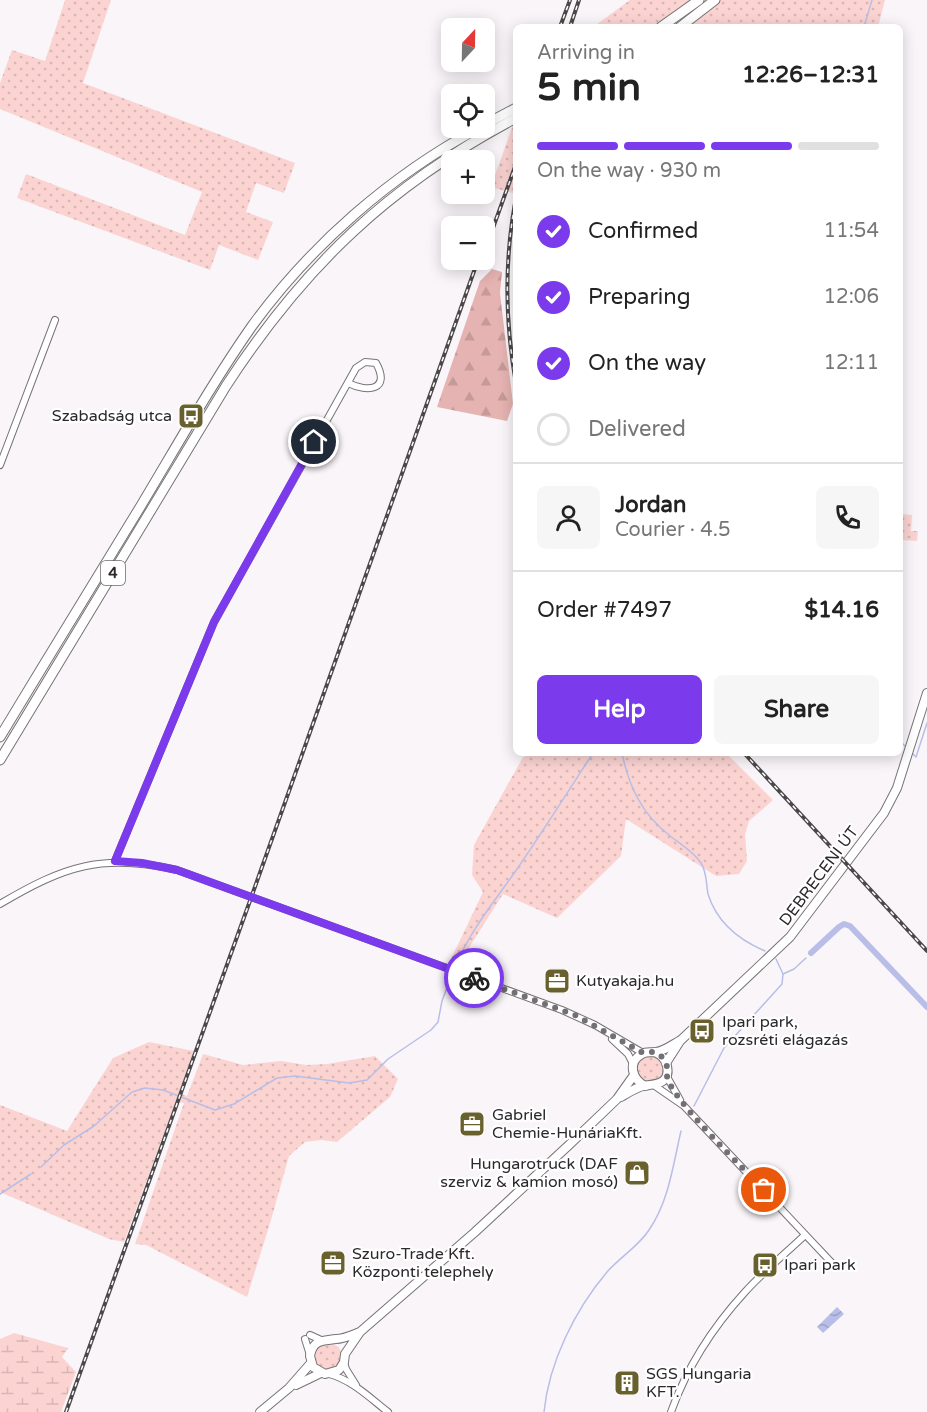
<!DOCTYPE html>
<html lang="en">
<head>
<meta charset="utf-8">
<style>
  :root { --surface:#fff; --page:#f6f6f6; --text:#222; --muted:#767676; --line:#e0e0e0; --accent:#7c3aed }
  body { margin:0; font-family:"Varela Round",sans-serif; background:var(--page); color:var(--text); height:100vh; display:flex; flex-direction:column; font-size:22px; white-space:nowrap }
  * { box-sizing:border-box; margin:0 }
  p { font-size:20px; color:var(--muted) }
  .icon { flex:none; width:33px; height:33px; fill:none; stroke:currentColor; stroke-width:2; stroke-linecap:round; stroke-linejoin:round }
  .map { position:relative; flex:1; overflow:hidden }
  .panel { position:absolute; left:513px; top:24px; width:390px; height:732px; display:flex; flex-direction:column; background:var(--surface); border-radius:9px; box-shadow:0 3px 15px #0003 }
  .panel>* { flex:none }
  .needle { width:39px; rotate:22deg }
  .tools { position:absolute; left:441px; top:18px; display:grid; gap:12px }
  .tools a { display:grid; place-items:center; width:54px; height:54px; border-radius:9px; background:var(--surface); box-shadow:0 3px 15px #0003; font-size:30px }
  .pin { position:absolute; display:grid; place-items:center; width:51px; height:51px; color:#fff; margin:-26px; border:3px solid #fff; border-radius:50%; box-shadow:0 2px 6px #0007 }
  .courier { position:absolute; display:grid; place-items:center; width:60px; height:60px; margin:-30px; border:4px solid #7c3aed; border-radius:50%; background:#fff; color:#222; box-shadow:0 2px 8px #0007 }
  .summary em { font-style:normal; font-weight:800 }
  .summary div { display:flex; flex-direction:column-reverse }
  .summary { display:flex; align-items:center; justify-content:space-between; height:102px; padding:0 24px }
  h1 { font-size:39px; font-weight:800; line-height:45px }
  .bar { display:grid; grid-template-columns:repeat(4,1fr); gap:9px 6px; align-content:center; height:72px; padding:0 24px }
  .bar i { height:8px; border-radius:4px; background:var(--line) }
  .bar .on { background:var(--accent) }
  .bar p { grid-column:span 4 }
  .line { display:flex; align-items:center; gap:15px; padding:0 24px; border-top:2px solid var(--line) }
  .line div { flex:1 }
  .round { display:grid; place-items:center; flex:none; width:63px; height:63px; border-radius:9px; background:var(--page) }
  ol { padding:0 24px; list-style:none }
  li { display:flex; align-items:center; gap:18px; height:66px }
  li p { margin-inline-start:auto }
  li .icon { padding:6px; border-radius:50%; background:var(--accent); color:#fff; stroke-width:4 }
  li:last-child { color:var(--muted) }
  li i { width:33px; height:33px; border:3px solid var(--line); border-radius:50% }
  .button { display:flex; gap:12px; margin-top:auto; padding:12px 24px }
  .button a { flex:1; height:69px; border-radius:9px; background:var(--accent); color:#fff; font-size:24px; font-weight:800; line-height:69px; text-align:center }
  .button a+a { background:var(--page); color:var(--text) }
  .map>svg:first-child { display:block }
</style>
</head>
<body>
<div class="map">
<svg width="927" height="1412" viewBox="0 0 927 1412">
  <defs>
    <pattern id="grass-dots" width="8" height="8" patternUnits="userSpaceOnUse" patternTransform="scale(1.5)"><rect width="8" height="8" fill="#fbd4d2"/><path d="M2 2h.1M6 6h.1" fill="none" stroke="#d7b6b4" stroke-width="1.8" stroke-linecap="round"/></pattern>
    <pattern id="forest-firs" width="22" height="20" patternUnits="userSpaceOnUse" patternTransform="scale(1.5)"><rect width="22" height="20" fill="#e5b3b1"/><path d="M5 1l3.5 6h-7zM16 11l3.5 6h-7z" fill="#c59a98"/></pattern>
    <pattern id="wetland-marsh" width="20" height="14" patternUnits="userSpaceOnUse" patternTransform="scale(1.5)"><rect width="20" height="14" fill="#fbd4d2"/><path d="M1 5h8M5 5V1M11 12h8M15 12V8" fill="none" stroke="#d7b6b4"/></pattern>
    <pattern id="water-waves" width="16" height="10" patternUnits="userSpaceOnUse" patternTransform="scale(1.5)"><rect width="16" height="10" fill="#b8bee7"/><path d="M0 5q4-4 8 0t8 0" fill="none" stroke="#9ea3c6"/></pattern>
  </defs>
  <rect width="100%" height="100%" fill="#faf5f9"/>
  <!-- grass -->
  <g fill="url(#grass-dots)">
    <path d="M65 0H111L83 83 295 163 284 193 256 183 246 212 273 222 258 260 219 245 210 270 17 198 26 174 185 235 202 192 0 109V83L12 50 45 61Z"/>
    <path d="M630 0H885L878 27H593Z"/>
    <path d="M516 116V194L491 187Z"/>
    <path d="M900 514 912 515 911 531H918L917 541 900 540Z"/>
    <path d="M535 753H726L773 800 749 821 745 834 747 861 739 874 716 876 626 819 621 856 557 918 503 894 460 962 451 959 483 892 472 875 474 845 523 757Z"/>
    <path d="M149 1042 194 1051 179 1093 187 1096 203 1054 243 1065 281 1061 306 1065 327 1064 375 1056 398 1079 390 1097 337 1142 321 1140 305 1142 289 1156 271 1220 247 1297 146 1245 135 1244 184 1103 176 1101 124 1242 109 1239 0 1192V1105L67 1131 113 1058Z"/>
    <circle cx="650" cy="1069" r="13"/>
    <circle cx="328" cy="1357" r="14"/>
  </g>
  <!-- forest -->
  <path fill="url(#forest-firs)" d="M492 269 502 272 500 293 513 404 507 421 437 407 480 281Z"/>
  <!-- wetland -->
  <path fill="url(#wetland-marsh)" d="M14 1333 68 1348 62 1357 76 1372 61 1412H0V1339Z"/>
  <!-- water -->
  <path fill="url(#water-waves)" d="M837 1307 844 1314 823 1333 817 1327Z"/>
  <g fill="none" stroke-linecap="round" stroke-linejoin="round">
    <!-- stream -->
    <g stroke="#b8bee7" stroke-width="1.5">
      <path d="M864 27 872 0"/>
      <path d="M900 741 906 747"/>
      <path d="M622 753C629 787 642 814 669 835 680 844 694 852 701 863 707 872 706 884 708 894 717 923 739 940 765 951"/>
      <path d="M913 754 916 757 927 723"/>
      <path d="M454 969C468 934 493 903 515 872 542 833 567 793 593 753"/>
      <path d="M783 974 794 969 806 958"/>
      <path d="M694 1106 724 1048 782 984 783 974 776 959"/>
      <path d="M41 1167 64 1145 94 1126 132 1092 145 1088 163 1090 215 1110 234 1104 277 1078 295 1076 349 1083 367 1080 388 1059 431 1030 438 1022 442 1001 452 974"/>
      <path d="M0 1194 31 1174"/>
      <path d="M544 1412C549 1362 575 1310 607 1272 620 1257 639 1246 649 1230 669 1201 673 1165 681 1131"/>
    </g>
    <!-- canal -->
    <path stroke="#b8bee7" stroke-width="6" d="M811 953 839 927 844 924 850 926 927 1007"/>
    <!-- minor casing -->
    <g stroke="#777376" stroke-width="8">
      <g id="minor">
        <path d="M0 465 55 320"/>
        <path d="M115 861 214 622 356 368 365 362 376 363C391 390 368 393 348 383"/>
        <path d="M0 904C64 866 102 853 177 870L562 1010 595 1025 643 1053"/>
        <path d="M612 1039 628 1054 633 1064"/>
        <path d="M666 1075 680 1100"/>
        <path d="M655 1086 684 1106 832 1263"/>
        <path d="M310 1335 321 1340"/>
        <path d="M305 1339 310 1355"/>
        <path d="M344 1362 346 1369 356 1385"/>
        <path d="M329 1374C352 1380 370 1398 388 1412"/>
        <path d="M671 1412C687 1367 713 1327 745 1292 764 1271 785 1254 805 1235"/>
      </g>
    </g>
    <!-- tertiary casing -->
    <g stroke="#777376" stroke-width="10">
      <g id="tertiary">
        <path d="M666 1063 680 1041 790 937 884 813 897 788 927 693"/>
        <path d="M645 1086C632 1079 627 1062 642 1054 647 1051 651 1053 656 1052 664 1051 672 1045 679 1041"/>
        <path d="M621 1097C628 1093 635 1088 643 1086 654 1084 671 1085 667 1066 666 1059 661 1055 655 1052"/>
        <path d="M360 1332C352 1335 344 1339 336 1339 323 1341 313 1339 310 1356L313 1367 325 1374 339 1370 344 1362 345 1354 360 1332 475 1232 570 1144 617 1099 634 1075"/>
        <path d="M296 1385 321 1373"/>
        <path d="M260 1412 289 1388 311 1363"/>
      </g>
    </g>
    <!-- primary casing -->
    <g stroke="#777376" stroke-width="11">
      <g id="primary">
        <path d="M661 27 699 0"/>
        <path d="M680 27 715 0"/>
        <path d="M484 125 516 108"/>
        <path d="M0 737C47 659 95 581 142 504 178 444 212 383 252 326 311 245 391 175 479 128"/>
        <path d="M0 760 226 386C304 266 389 185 516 118"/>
      </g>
    </g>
    <!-- minor -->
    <use href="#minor" stroke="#fff" stroke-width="6"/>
    <!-- tertiary -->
    <use href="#tertiary" stroke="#fff" stroke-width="8"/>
    <!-- primary -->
    <use href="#primary" stroke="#fff" stroke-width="9"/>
    <!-- rail casing -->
    <g stroke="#4b484a" stroke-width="4">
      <g id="rail">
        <path d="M560 27 570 0"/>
        <path d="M570 27 579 0"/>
        <path d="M516 197C504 262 505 320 516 384"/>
        <path d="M484 253 516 164"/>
        <path d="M744 753 927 951"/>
        <path d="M66 1412 251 898 478 260"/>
      </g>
    </g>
    <!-- rail -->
    <use href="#rail" stroke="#fff" stroke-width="1.5" stroke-dasharray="4.5" stroke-linecap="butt"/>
  </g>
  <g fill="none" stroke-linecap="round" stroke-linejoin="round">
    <!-- done -->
    <path stroke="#737073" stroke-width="6" stroke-dasharray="0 10.8" d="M474 978 575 1015 643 1053C653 1050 661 1053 666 1063 668 1068 666 1072 667 1076 669 1097 746 1171 764 1190"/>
    <!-- route -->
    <path stroke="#7c3aed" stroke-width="8" d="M314 442 214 622 115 861 142 863 177 870 474 978"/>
  </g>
  <!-- icons -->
  <defs>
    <g id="bus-square" transform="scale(1.35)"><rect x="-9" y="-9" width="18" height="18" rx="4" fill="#69612d" stroke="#fff"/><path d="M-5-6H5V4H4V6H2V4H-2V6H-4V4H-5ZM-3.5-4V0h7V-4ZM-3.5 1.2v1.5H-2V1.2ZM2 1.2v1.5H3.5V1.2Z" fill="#fff"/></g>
    <g id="office-square" transform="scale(1.35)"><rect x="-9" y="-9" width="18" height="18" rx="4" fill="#69612d" stroke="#fff"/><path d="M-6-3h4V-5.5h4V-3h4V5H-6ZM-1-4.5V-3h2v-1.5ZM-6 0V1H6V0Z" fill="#fff"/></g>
    <g id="shop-square" transform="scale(1.35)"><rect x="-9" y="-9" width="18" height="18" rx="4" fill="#69612d" stroke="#fff"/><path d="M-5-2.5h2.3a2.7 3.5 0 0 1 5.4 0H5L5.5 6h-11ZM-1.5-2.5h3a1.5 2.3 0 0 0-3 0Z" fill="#fff"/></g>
    <g id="building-square" transform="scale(1.35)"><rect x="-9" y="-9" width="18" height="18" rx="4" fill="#69612d" stroke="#fff"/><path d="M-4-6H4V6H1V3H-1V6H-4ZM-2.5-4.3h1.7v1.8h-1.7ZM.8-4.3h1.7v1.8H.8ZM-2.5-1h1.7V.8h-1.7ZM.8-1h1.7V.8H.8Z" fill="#fff"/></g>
  </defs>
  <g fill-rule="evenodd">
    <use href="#bus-square" x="191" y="416"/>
    <use href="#office-square" x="557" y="981"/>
    <use href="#bus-square" x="702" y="1031"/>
    <use href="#office-square" x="472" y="1124"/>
    <use href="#shop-square" x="637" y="1173"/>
    <use href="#office-square" x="333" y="1263"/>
    <use href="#bus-square" x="765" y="1265"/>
    <use href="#building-square" x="627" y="1383"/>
  </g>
  <g text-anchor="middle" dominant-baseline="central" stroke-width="4.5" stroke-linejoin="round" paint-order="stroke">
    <!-- shield labels -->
    <rect fill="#fff" stroke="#6b696b" stroke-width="1.5" x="101" y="561" width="24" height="24" rx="4.5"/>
    <g font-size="15" font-weight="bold" fill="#2b292b">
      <text x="113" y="573">4</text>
    </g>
    <!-- poi labels -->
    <g font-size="16" fill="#2b292b" stroke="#fff" text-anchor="start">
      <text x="172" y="416" text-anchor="end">Szabadság utca</text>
      <text x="576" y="981">Kutyakaja.hu</text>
      <text x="722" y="1022">Ipari park,<tspan x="722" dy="18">rozsréti elágazás</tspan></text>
      <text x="492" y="1115">Gabriel<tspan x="492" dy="18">Chemie-HunáriaKft.</tspan></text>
      <text x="618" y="1164" text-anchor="end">Hungarotruck (DAF<tspan x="618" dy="18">szerviz &amp; kamion mosó)</tspan></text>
      <text x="352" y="1254">Szuro-Trade Kft.<tspan x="352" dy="18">Központi telephely</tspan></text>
      <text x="784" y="1265">Ipari park</text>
      <text x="646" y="1374">SGS Hungaria<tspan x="646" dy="18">KFT.</tspan></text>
    </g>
    <!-- street labels -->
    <g font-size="16" fill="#2b292b" stroke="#fff">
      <text transform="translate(819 876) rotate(-53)">DEBRECENI ÚT</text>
    </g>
  </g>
</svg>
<div class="tools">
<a><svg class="needle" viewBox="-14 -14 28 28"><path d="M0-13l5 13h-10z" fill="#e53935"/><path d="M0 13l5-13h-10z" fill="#767676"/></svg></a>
<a><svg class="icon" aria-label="locate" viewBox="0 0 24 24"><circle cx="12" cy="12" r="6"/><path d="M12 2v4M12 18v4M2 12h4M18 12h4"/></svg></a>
<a>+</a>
<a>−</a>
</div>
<div class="pin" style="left:764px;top:1190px;background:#ea580c"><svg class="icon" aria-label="bag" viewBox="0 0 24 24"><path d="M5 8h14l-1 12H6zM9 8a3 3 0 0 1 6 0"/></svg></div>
<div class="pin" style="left:314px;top:442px;background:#1f2937"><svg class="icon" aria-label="home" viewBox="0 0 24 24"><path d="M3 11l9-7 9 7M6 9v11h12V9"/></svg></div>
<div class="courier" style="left:474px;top:978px"><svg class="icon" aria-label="bike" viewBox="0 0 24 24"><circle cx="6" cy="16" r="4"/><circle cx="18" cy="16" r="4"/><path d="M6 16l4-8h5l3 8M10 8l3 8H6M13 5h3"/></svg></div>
<section class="panel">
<div class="summary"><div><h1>5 min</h1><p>Arriving in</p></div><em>12:26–12:31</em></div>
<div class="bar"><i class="on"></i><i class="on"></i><i class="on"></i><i></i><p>On the way · 930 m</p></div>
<ol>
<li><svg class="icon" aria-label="check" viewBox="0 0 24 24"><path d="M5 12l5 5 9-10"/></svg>Confirmed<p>11:54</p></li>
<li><svg class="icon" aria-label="check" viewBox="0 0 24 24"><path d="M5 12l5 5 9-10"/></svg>Preparing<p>12:06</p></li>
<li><svg class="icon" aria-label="check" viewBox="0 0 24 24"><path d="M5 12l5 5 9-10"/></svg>On the way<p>12:11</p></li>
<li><i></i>Delivered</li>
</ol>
<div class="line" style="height:108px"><a class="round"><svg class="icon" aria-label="person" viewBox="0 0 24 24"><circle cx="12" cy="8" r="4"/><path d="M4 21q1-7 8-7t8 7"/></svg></a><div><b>Jordan</b><p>Courier · 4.5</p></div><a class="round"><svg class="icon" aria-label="phone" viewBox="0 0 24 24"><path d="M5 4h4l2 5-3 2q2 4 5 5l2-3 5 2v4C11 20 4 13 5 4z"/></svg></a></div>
<div class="line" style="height:78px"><div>Order #7497</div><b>$14.16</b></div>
<div class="button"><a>Help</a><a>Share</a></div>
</section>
</div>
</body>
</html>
